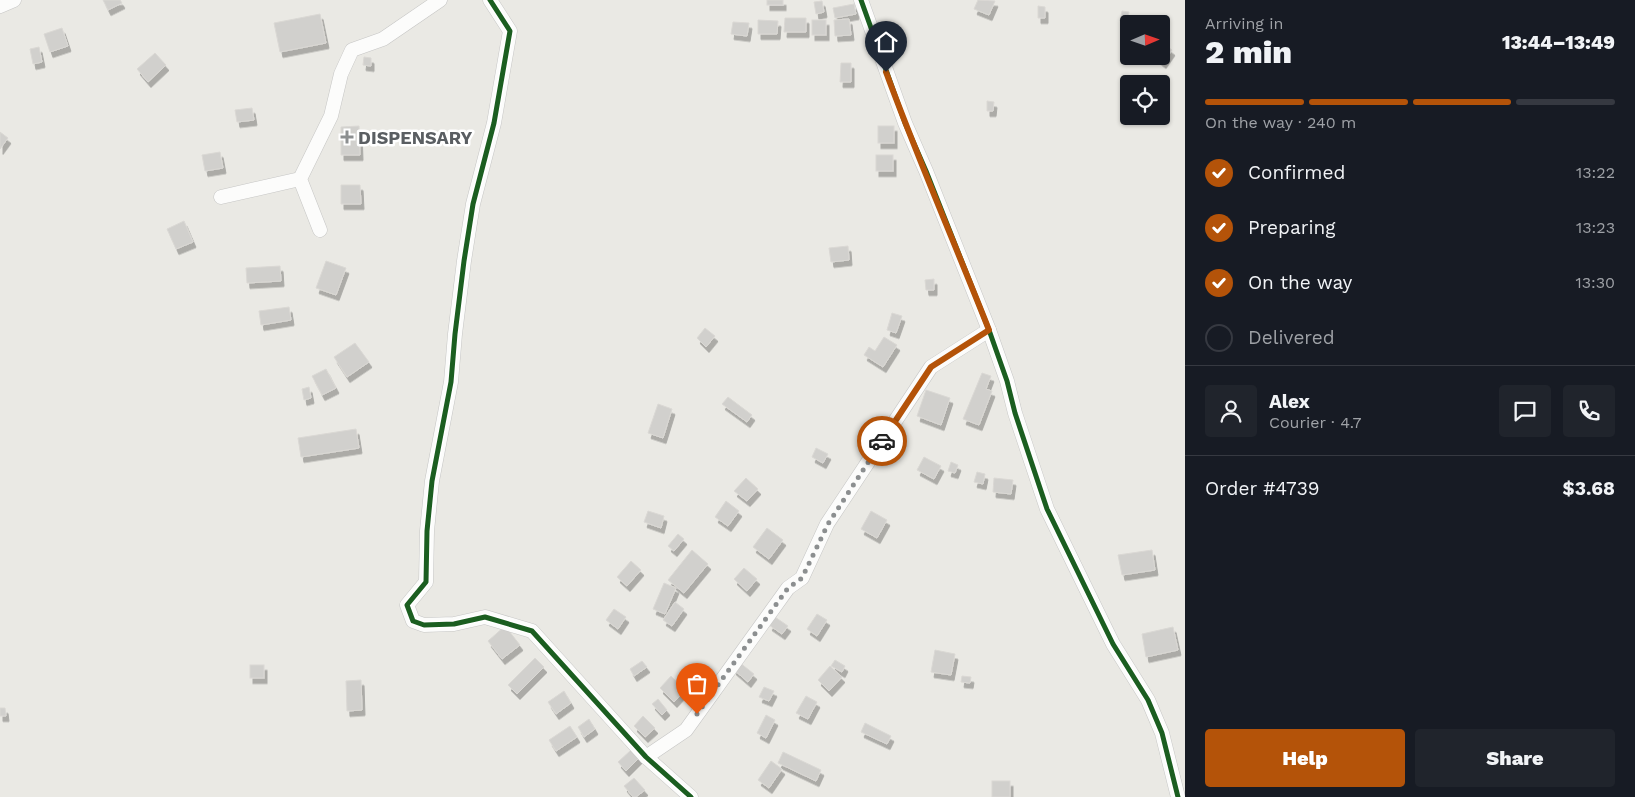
<!DOCTYPE html>
<html lang="en">
<head>
<meta charset="utf-8">
<style>
  :root { --surface:#171b24; --page:#20242c; --text:#f1f3f6; --muted:#9ea1a6; --line:#363941; --accent:#b45309 }
  body { margin:0; font-family:"Work Sans",sans-serif; background:var(--page); color:var(--text); height:100vh; display:flex; flex-direction:column; font-size:19px; white-space:nowrap }
  * { box-sizing:border-box; margin:0 }
  p { font-size:16px; color:var(--muted) }
  .icon { flex:none; width:28px; height:28px; fill:none; stroke:currentColor; stroke-width:2; stroke-linecap:round; stroke-linejoin:round }
  .map { position:relative; flex:1; overflow:hidden }
  .details { display:flex; flex-direction:column; background:var(--surface); width:450px }
  .details>* { flex:none }
  .needle { width:32px; rotate:88deg }
  .tools { position:absolute; left:1120px; top:15px; display:grid; gap:10px }
  .tools a { display:grid; place-items:center; width:50px; height:50px; border-radius:5px; background:var(--surface); box-shadow:0 1px 4px #0004; font-size:25px }
  .pin { position:absolute; display:grid; place-items:center; width:42px; height:42px; color:#fff; margin:-51px -21px; border-radius:50% 50% 50% 0; rotate:-45deg; box-shadow:0 0 5px #0007 }
  .pin .icon { rotate:45deg }
  .courier { position:absolute; display:grid; place-items:center; width:50px; height:50px; margin:-25px; border:4px solid #b45309; border-radius:50%; background:#fff; color:#222; box-shadow:0 1px 6px #0007 }
  .overview em { font-style:normal; font-weight:800 }
  .overview div { display:flex; flex-direction:column-reverse }
  .overview { display:flex; align-items:center; justify-content:space-between; height:85px; padding:0 20px }
  h1 { font-size:32px; font-weight:800; line-height:38px }
  .bar { display:grid; grid-template-columns:repeat(4,1fr); gap:8px 5px; align-content:center; height:60px; padding:0 20px }
  .bar i { height:6px; border-radius:4px; background:var(--line) }
  .bar .active { background:var(--accent) }
  .bar p { grid-column:span 4 }
  .line { display:flex; align-items:center; gap:12px; padding:0 20px; border-top:1px solid var(--line) }
  .line div { flex:1 }
  .round { display:grid; place-items:center; flex:none; width:52px; height:52px; border-radius:5px; background:var(--page) }
  ol { padding:0 20px; list-style:none }
  li { display:flex; align-items:center; gap:15px; height:55px }
  li p { margin-inline-start:auto }
  li .icon { padding:5px; border-radius:50%; background:var(--accent); color:#fff; stroke-width:4 }
  li:last-child { color:var(--muted) }
  li i { width:28px; height:28px; border:2px solid var(--line); border-radius:50% }
  .action { display:flex; gap:10px; margin-top:auto; padding:10px 20px }
  .action a { flex:1; height:58px; border-radius:5px; background:var(--accent); color:#fff; font-size:20px; font-weight:800; line-height:58px; text-align:center }
  .action a+a { background:var(--page); color:var(--text) }
  main { display:flex; flex:1; min-height:0 }
  .map>svg:first-child { display:block }
</style>
</head>
<body>
<main>
<div class="map">
<svg width="1185" height="797" viewBox="0 0 1185 797">
  <defs>
    <filter id="shadow"><feDropShadow dx="3" dy="5.5" stdDeviation="0" flood-color="#0004"/></filter>
  </defs>
  <rect width="100%" height="100%" fill="#eae9e4"/>
  <!-- building -->
  <g fill="#d1d0cd" stroke="#dad8d4" filter="url(#shadow)">
    <path d="M103 0H120L122 3 108 10Z"/>
    <rect x="767" y="0" width="16" height="5"/>
    <path d="M978 0 995 1 989 15 974 9Z"/>
    <path d="M822 1 824 12 816 14 814 2Z"/>
    <path d="M854 4 856 14 835 18 833 8Z"/>
    <path d="M1038 6 1045 7V18H1038Z"/>
    <path d="M1122 11 1129 12 1127 22 1120 21Z"/>
    <path d="M320 14 326 43 280 52 274 23Z"/>
    <path d="M785 18H806V32H784Z"/>
    <path d="M849 19 851 35 835 36 834 20Z"/>
    <path d="M758 20 778 21 777 34H758Z"/>
    <rect x="812" y="20" width="14" height="15"/>
    <path d="M733 22 749 23 747 36 731 34Z"/>
    <path d="M62 28 68 46 50 52 44 34Z"/>
    <path d="M1161 42 1172 50 1163 63 1154 56H1161Z"/>
    <path d="M39 47 42 62 33 64 30 49Z"/>
    <path d="M155 53 166 65 148 82 137 69Z"/>
    <path d="M364 57 371 58V66L363 65Z"/>
    <path d="M841 63H851V82H840Z"/>
    <path d="M987 101 994 102 993 111H987Z"/>
    <path d="M252 108 254 120 237 122 235 110Z"/>
    <path d="M359 126 360 155H341V127Z"/>
    <rect x="878" y="126" width="16" height="17"/>
    <path d="M0 132 8 138 0 149Z"/>
    <path d="M220 152 223 168 205 171 202 155Z"/>
    <rect x="876" y="155" width="17" height="16"/>
    <path d="M341 185H360L361 204H341Z"/>
    <path d="M184 221 193 242 176 249 167 229Z"/>
    <path d="M848 246 849 260 831 262 829 248Z"/>
    <path d="M326 261 346 268 336 295 316 288Z"/>
    <path d="M280 266 281 281 247 283 246 268Z"/>
    <path d="M934 279V290H926L925 280Z"/>
    <path d="M289 307 291 320 261 325 259 311Z"/>
    <path d="M892 313 902 316 896 333 887 330Z"/>
    <path d="M705 328 715 336 706 347 697 338Z"/>
    <path d="M884 337 897 345 883 367 864 355 869 347 875 351Z"/>
    <path d="M355 343 369 362 347 377 334 357Z"/>
    <path d="M326 369 336 388 322 395 312 376Z"/>
    <path d="M982 373 991 376 986 389 992 391 979 425 963 419Z"/>
    <path d="M309 387 311 398 304 400 302 389Z"/>
    <path d="M926 390 950 398 941 425 917 416Z"/>
    <path d="M728 397 752 415 747 422 722 404Z"/>
    <path d="M658 404 672 409 663 438 648 433Z"/>
    <path d="M356 429 359 448 301 457 298 438Z"/>
    <path d="M816 448 828 454 823 463 812 457Z"/>
    <path d="M924 457 941 466 934 479 917 470Z"/>
    <path d="M951 462 958 465 955 473 948 471Z"/>
    <path d="M977 472 985 474 983 484 974 482Z"/>
    <path d="M746 478 758 489 747 501 734 491Z"/>
    <path d="M994 478 1013 480 1011 494 993 492Z"/>
    <path d="M726 501 739 511 728 526 715 517Z"/>
    <path d="M648 511 664 516 661 528 644 522Z"/>
    <path d="M871 511 887 520 877 538 861 529Z"/>
    <path d="M767 528 783 540 769 559 753 547Z"/>
    <path d="M678 534 684 539 674 551 668 546Z"/>
    <path d="M692 550 708 564 684 593 668 580Z"/>
    <path d="M1152 550 1155 570 1122 575 1118 555Z"/>
    <path d="M631 561 641 570 627 586 617 577Z"/>
    <path d="M744 568 757 579 747 591 734 579Z"/>
    <path d="M664 583 676 588 665 614 653 609Z"/>
    <path d="M675 602 684 609 672 626 663 620Z"/>
    <path d="M614 609 626 617 618 629 606 620Z"/>
    <path d="M817 614 827 620 817 636 807 629Z"/>
    <path d="M775 617 788 626 782 634 769 625Z"/>
    <path d="M505 626 520 645 502 659 488 641Z"/>
    <path d="M1173 627 1178 650 1146 657 1142 634Z"/>
    <path d="M935 650 955 654 951 675 931 672Z"/>
    <path d="M535 658 544 667 517 694 508 685Z"/>
    <path d="M835 660 845 666 842 672 831 666Z"/>
    <path d="M642 661 647 667 634 676 630 669Z"/>
    <path d="M739 662 754 674 748 682 733 669Z"/>
    <rect x="250" y="665" width="14" height="13"/>
    <path d="M830 666 842 677 829 691 818 680Z"/>
    <path d="M671 676 685 690 674 702 660 688Z"/>
    <path d="M686 676 691 681 685 688 680 683Z"/>
    <path d="M962 676 971 677 970 683 961 682Z"/>
    <path d="M361 680 362 710 347 711 346 681Z"/>
    <path d="M764 687 774 691 769 701 759 697Z"/>
    <path d="M564 691 571 703 556 714 548 702Z"/>
    <path d="M806 696 817 702 808 719 796 713Z"/>
    <path d="M658 699 667 710 662 715 652 704Z"/>
    <path d="M0 708H5L6 716H0Z"/>
    <path d="M766 715 775 720 766 738 757 733Z"/>
    <path d="M643 716 655 728 645 737 634 726Z"/>
    <path d="M589 719 595 729 584 737 578 727Z"/>
    <path d="M865 723 891 736 887 744 861 732Z"/>
    <path d="M570 726 577 737 556 751 549 740Z"/>
    <path d="M631 750 639 758 626 771 618 762Z"/>
    <path d="M783 752 821 770 816 781 778 763Z"/>
    <path d="M771 761 782 769 769 788 758 780Z"/>
    <path d="M634 778 645 790 636 797H633L624 786Z"/>
    <rect x="992" y="781" width="18" height="16"/>
  </g>
  <g fill="none" stroke-linecap="round" stroke-linejoin="round">
    <!-- street casing -->
    <g stroke="#c6c6c5" stroke-width="15">
      <g id="street">
        <path d="M490 0 510 31 494 123 473 204 464 261 455 334 451 382 432 481 427 531 426 582 407 605 413 621 424 625 454 624 485 617 532 631 646 757 691 797"/>
        <path d="M861 0 905 123 926 171 989 330 1007 381 1015 413 1047 509 1113 644 1148 700 1162 733 1178 797"/>
        <path d="M0 6 14 0"/>
        <path d="M221 197 300 179"/>
        <path d="M320 230 300 179 331 116 341 74 352 50 383 39 440 0"/>
        <path d="M646 757 686 730 788 588 802 578 827 524 931 367 989 330"/>
      </g>
    </g>
    <!-- street -->
    <use href="#street" stroke="#fcfcfb" stroke-width="14"/>
    <!-- cycleway casing -->
    <g stroke="#fff" stroke-width="8">
      <g id="cycleway">
        <path d="M490 0 510 31 494 123 473 204 464 261 455 334 451 382 432 481 427 531 426 582 407 605 413 621 424 625 454 624 485 617 532 631 646 757 691 797"/>
        <path d="M861 0 905 123 926 171 989 330 1007 381 1015 413 1047 509 1113 644 1148 700 1162 733 1178 797"/>
      </g>
    </g>
    <!-- cycleway -->
    <use href="#cycleway" stroke="#1b5e20" stroke-width="5"/>
  </g>
  <g fill="none" stroke-linecap="round" stroke-linejoin="round">
    <!-- done -->
    <path stroke="#8c8f90" stroke-width="5" stroke-dasharray="0 9" d="M697 714 788 588 802 578 828 524 882 441"/>
    <!-- route -->
    <path stroke="#b45309" stroke-width="6" d="M882 441 931 367 989 330C955 244 918 159 886 72"/>
  </g>
  <!-- markers -->
  <path fill="#8c8f90" stroke="#fff" stroke-width="2" d="M344.5 129.5h5v5h5v5h-5v5h-5v-5h-5v-5h5z"/>
  <g text-anchor="middle" dominant-baseline="central" stroke-width="5" stroke-linejoin="round" paint-order="stroke">
    <!-- poi labels -->
    <g font-size="18" font-weight="bold" fill="#5a5e62" stroke="#fff" text-anchor="start">
      <text x="358" y="137">DISPENSARY</text>
    </g>
  </g>
</svg>
<div class="tools">
<a><svg class="needle" viewBox="-14 -14 28 28"><path d="M0-13l5 13h-10z" fill="#e53935"/><path d="M0 13l5-13h-10z" fill="#9ea1a6"/></svg></a>
<a><svg class="icon" aria-label="locate" viewBox="0 0 24 24"><circle cx="12" cy="12" r="6"/><path d="M12 2v4M12 18v4M2 12h4M18 12h4"/></svg></a>
</div>
<div class="pin" style="left:697px;top:714px;background:#ea580c"><svg class="icon" aria-label="bag" viewBox="0 0 24 24"><path d="M5 8h14l-1 12H6zM9 8a3 3 0 0 1 6 0"/></svg></div>
<div class="pin" style="left:886px;top:72px;background:#1f2937"><svg class="icon" aria-label="home" viewBox="0 0 24 24"><path d="M3 11l9-7 9 7M6 9v11h12V9"/></svg></div>
<div class="courier" style="left:882px;top:441px"><svg class="icon" aria-label="car" viewBox="0 0 24 24"><path d="M5 17H2v-5l4-1 3-4h7l3 4 3 1v5h-3M9 17h6M6 11h13"/><circle cx="7" cy="17" r="2"/><circle cx="17" cy="17" r="2"/></svg></div>
</div>
<section class="details">
<div class="overview"><div><h1>2 min</h1><p>Arriving in</p></div><em>13:44–13:49</em></div>
<div class="bar"><i class="active"></i><i class="active"></i><i class="active"></i><i></i><p>On the way · 240 m</p></div>
<ol>
<li><svg class="icon" aria-label="check" viewBox="0 0 24 24"><path d="M5 12l5 5 9-10"/></svg>Confirmed<p>13:22</p></li>
<li><svg class="icon" aria-label="check" viewBox="0 0 24 24"><path d="M5 12l5 5 9-10"/></svg>Preparing<p>13:23</p></li>
<li><svg class="icon" aria-label="check" viewBox="0 0 24 24"><path d="M5 12l5 5 9-10"/></svg>On the way<p>13:30</p></li>
<li><i></i>Delivered</li>
</ol>
<div class="line" style="height:90px"><a class="round"><svg class="icon" aria-label="person" viewBox="0 0 24 24"><circle cx="12" cy="8" r="4"/><path d="M4 21q1-7 8-7t8 7"/></svg></a><div><b>Alex</b><p>Courier · 4.7</p></div><a class="round"><svg class="icon" aria-label="chat" viewBox="0 0 24 24"><path d="M4 5h16v11H9l-5 4z"/></svg></a><a class="round"><svg class="icon" aria-label="phone" viewBox="0 0 24 24"><path d="M5 4h4l2 5-3 2q2 4 5 5l2-3 5 2v4C11 20 4 13 5 4z"/></svg></a></div>
<div class="line" style="height:65px"><div>Order #4739</div><b>$3.68</b></div>
<div class="action"><a>Help</a><a>Share</a></div>
</section>
</main>
</body>
</html>
